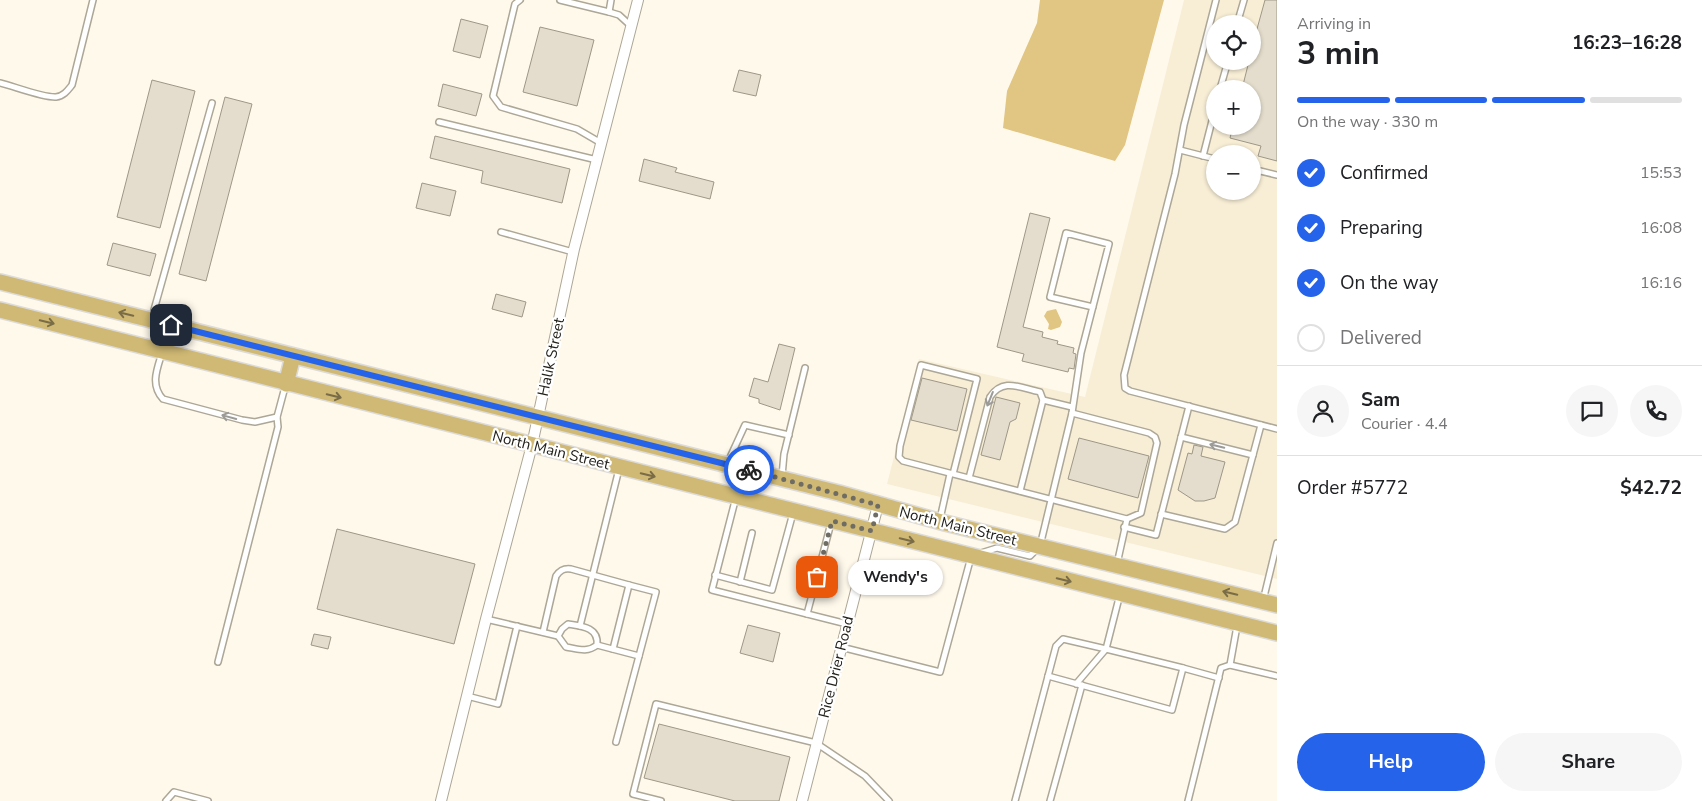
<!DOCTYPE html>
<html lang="en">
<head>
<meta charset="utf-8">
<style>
  :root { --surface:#fff; --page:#f6f6f6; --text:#202124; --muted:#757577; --line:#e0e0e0; --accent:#2563eb }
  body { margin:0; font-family:"Nunito Sans",sans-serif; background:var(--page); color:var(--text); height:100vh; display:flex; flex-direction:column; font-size:19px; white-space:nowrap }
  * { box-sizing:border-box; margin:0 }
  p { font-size:16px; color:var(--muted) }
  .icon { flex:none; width:28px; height:28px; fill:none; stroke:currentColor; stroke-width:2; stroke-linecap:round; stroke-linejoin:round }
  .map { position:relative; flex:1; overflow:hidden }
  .drawer { display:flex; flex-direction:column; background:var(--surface); width:425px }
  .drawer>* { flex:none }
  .tools { position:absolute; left:1206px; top:15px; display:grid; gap:10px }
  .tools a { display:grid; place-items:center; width:55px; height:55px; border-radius:50%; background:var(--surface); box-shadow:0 1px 4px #0004; font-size:25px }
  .pin { position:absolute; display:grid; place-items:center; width:42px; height:42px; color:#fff; margin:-21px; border-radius:10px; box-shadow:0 2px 8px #0006 }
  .courier { position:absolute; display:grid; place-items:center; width:50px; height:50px; margin:-25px; border:4px solid #2563eb; border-radius:50%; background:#fff; color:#222; box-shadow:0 1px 6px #0007 }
  .bubble { position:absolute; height:35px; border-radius:18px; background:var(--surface); box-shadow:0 1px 4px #0004; font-size:16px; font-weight:700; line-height:35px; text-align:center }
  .head em { font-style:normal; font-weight:700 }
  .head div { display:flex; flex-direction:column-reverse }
  .head { display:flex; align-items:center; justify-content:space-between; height:85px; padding:0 20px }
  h1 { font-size:32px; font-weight:700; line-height:38px }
  .bar { display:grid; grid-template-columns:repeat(4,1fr); gap:8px 5px; align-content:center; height:60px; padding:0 20px }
  .bar i { height:6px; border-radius:4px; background:var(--line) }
  .bar .active { background:var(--accent) }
  .bar p { grid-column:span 4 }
  .line { display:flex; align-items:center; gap:12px; padding:0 20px; border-top:1px solid var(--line) }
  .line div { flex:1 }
  .round { display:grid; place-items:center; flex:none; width:52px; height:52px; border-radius:26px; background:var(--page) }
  ol { padding:0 20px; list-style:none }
  li { display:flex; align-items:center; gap:15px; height:55px }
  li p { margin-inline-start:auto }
  li .icon { padding:5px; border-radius:50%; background:var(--accent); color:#fff; stroke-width:4 }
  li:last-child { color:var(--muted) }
  li i { width:28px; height:28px; border:2px solid var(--line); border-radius:50% }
  .primary-button { display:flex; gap:10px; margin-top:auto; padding:10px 20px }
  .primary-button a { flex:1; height:58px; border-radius:30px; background:var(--accent); color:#fff; font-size:20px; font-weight:700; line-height:58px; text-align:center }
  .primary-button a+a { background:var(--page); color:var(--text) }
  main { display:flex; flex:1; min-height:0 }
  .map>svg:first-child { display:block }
</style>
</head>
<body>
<main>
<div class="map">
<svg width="1277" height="801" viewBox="0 0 1277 801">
  <rect width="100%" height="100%" fill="#fff9ec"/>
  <!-- built -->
  <path fill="#f8eed6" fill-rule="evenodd" d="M1184 0H1277V579L887 484 919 359 1085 397ZM1215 24H1252V61H1215ZM1215 89H1252V126H1215ZM1215 154H1252V191H1215Z"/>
  <!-- water -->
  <g fill="#e1c582">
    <path d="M1040 0H1164L1125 145 1115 161 1003 128 1007 91 1037 23Z"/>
    <path d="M1056 309 1062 322 1060 327 1051 330 1048 329 1049 324 1044 316 1047 311Z"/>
  </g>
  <!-- building -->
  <g fill="#e4ddcd" stroke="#9e9787">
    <path d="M1265 0H1277V161L1258 156 1261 146 1230 138 1233 126H1252V89H1242L1249 61H1252V47Z"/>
    <path d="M461 19 488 26 480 58 453 51Z"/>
    <path d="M540 27 594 40 577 106 523 92Z"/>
    <path d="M739 70 761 75 756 96 733 91Z"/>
    <path d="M152 80 195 91 160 228 117 217Z"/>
    <path d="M443 84 482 94 476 116 438 106Z"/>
    <path d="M225 97 252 104 206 281 179 274Z"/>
    <path d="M435 136 570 169 562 203 481 183 483 171 430 158Z"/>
    <path d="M644 159 677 168 675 172 714 182 710 199 639 181Z"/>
    <path d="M422 183 456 191 450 216 416 208Z"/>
    <path d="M1030 213 1050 218 1023 327 1043 332 1042 337 1058 341 1057 344 1074 348 1073 353 1076 354 1074 369 1069 368 1068 372 1022 361 1024 354 997 347Z"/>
    <path d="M113 243 156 254 150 276 107 265Z"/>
    <path d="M496 294 526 302 522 317 492 309Z"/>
    <path d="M779 344 795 348 780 410 759 403V399L749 396 754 378 768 382Z"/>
    <path d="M922 378 967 389 957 431 911 420Z"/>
    <path d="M996 397 1020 403 1016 419 1010 422 1000 460 981 455Z"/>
    <path d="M1079 438 1149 456 1138 498 1068 479Z"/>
    <path d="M1194 445 1203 447 1201 456 1225 462 1215 498 1204 501H1195L1178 490 1188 453 1192 454Z"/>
    <path d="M337 529 475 564 454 644 317 609Z"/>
    <path d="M748 625 780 633 773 662 740 653Z"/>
    <path d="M314 634 331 637 328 649 311 645Z"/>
    <path d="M659 724 790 757 779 801H735L644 778Z"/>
  </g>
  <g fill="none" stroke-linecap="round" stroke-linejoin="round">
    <!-- service casing -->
    <g stroke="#ada797" stroke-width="8">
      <g id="service">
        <path d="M520 0 515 4 493 96 501 107 577 129 601 143"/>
        <path d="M560 0 609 12 611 0"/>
        <path d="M1216 0 1184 125 1175 174 1124 375 1125 388 1130 391 1277 429"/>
        <path d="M609 12 619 15 631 26"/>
        <path d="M1237 24 1244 0"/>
        <path d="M0 83C13 86 44 98 56 97 64 96 68 90 72 85L93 0"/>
        <path d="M1220 89 1228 61"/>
        <path d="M439 122 597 160"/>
        <path d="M1180 150 1215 159"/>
        <path d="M1203 156 1215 109"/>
        <path d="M1252 169 1277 175"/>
        <path d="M501 232 573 252"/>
        <path d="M152 317 212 103"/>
        <path d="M162 353C157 369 150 385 163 399L242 420 255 422 277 417"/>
        <path d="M1043 400 1072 407"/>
        <path d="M1072 413 1149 433 1155 437 1157 443 1141 513 1127 519"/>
        <path d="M1181 437 1253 455"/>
        <path d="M727 464 745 425 789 435"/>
        <path d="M953 474 977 379 921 365 900 446 899 457 903 461 1127 519 1117 564"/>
        <path d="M782 476 784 454 805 368"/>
        <path d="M969 478 990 397C1003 377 1020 388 1040 392L1043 400 1020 491"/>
        <path d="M736 497 712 590 847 624"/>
        <path d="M1161 514 1225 529 1235 522 1261 425"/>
        <path d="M940 519 950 474"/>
        <path d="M1124 527 1156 535 1189 406"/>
        <path d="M981 553 997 548 1030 556 1040 546 1072 413 1081 353 1109 244 1066 233 1050 297 1093 307"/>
        <path d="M715 575 772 590 793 513"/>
        <path d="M740 582 752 533"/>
        <path d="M629 585 656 592 639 656"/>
        <path d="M1263 601 1277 543"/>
        <path d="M807 614 831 523"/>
        <path d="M486 619 558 636"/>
        <path d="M568 624C581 626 599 627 597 645 587 653 578 649 566 647L558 636 562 629Z"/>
        <path d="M580 626 619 469"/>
        <path d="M543 632 556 576C560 570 564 568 571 569L629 585 613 649"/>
        <path d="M597 645 639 656 616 742"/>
        <path d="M841 647 940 672 971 557"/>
        <path d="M218 662 278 427 277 417 285 387"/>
        <path d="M1230 665 1237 626"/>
        <path d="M1183 668 1219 678"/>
        <path d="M1048 676 1172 710 1183 668 1106 649 1076 684"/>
        <path d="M467 696 498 704 517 626"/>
        <path d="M166 801 174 792 208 801"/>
        <path d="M661 801 633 794 656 704 816 743 865 776 889 801"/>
        <path d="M1015 801 1056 646 1063 639 1106 649 1120 594"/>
        <path d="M1050 801 1082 685"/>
        <path d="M1188 801 1221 668 1230 665 1277 676"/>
      </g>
    </g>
    <!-- minor casing -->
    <g stroke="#ada797" stroke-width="12">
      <g id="minor">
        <path d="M441 801 486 619 532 445 574 249 638 0"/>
        <path d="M802 801 878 505"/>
      </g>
    </g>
    <!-- primary casing -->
    <g stroke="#dcdbda" stroke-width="18">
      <g id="primary">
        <path d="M0 282 839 493 945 523 1277 605"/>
        <path d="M0 310 1277 633"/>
        <path d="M286 384 293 356"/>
      </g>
    </g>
    <!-- service -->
    <use href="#service" stroke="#fff" stroke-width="5"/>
    <!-- minor -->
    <use href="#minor" stroke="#fff" stroke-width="10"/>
    <!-- primary -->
    <use href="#primary" stroke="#d0b974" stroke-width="15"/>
  </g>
  <!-- one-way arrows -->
  <defs><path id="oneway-shaft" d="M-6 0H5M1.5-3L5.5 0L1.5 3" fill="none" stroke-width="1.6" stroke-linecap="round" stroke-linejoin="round" transform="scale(1.25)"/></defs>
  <g stroke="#796c47">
    <use href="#oneway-shaft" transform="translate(126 314) rotate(-166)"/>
    <use href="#oneway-shaft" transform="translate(47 322) rotate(14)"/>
    <use href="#oneway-shaft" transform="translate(334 396) rotate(14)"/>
    <use href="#oneway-shaft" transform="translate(648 475) rotate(14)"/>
    <use href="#oneway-shaft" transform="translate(907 540) rotate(14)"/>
    <use href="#oneway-shaft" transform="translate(1064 580) rotate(14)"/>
    <use href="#oneway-shaft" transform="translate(1230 593) rotate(-166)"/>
  </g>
  <g stroke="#9c9b98">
    <use href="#oneway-shaft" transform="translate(990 399) rotate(112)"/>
    <use href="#oneway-shaft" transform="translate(229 417) rotate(-165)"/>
    <use href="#oneway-shaft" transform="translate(1217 446) rotate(-166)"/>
  </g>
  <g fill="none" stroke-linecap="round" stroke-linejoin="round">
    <!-- done -->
    <path stroke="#6f6c64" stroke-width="5" stroke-dasharray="0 9" d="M749 470 878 505 872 531 832 521 817 577"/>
    <!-- route -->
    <path stroke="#2563eb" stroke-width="6" d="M171 325 749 470"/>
  </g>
  <g text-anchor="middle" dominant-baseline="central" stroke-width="4.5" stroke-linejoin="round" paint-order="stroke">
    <!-- street labels -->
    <g font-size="15" fill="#22201a" stroke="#fff">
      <text transform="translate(551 357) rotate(-78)">Halik Street</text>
      <text transform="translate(551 450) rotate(14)">North Main Street</text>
      <text transform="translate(958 526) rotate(14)">North Main Street</text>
      <text transform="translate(836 667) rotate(-76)">Rice Drier Road</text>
    </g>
  </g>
</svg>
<div class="tools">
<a><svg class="icon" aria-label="locate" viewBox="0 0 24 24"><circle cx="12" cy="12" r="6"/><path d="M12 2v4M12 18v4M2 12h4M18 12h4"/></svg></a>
<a>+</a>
<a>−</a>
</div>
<div class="pin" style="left:817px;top:577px;background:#ea580c"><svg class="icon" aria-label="bag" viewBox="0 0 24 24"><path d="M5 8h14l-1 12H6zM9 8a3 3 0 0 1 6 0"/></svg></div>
<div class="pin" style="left:171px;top:325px;background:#1f2937"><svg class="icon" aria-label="home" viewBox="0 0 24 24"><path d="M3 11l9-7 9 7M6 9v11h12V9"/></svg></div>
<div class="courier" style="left:749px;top:470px"><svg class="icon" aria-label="bike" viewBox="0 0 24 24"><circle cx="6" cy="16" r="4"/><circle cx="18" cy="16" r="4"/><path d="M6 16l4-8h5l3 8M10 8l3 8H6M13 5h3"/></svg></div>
<div class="bubble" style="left:848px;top:560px;width:95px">Wendy's</div>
</div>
<section class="drawer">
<div class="head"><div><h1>3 min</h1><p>Arriving in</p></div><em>16:23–16:28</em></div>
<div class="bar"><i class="active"></i><i class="active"></i><i class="active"></i><i></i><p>On the way · 330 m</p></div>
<ol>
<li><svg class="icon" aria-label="check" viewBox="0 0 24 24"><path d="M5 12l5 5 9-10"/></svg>Confirmed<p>15:53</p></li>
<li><svg class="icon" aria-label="check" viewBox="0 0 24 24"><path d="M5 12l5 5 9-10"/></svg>Preparing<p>16:08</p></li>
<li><svg class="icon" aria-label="check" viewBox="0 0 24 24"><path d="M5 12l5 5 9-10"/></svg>On the way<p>16:16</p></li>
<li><i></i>Delivered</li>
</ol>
<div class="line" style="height:90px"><a class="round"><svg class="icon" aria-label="person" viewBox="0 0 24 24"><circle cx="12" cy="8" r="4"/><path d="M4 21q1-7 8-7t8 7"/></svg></a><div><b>Sam</b><p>Courier · 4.4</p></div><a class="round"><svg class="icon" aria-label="chat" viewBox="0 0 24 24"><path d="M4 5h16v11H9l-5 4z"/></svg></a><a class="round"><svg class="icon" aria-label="phone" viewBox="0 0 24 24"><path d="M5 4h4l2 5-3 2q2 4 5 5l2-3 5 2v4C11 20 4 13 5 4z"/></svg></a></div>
<div class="line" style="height:65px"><div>Order #5772</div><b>$42.72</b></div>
<div class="primary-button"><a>Help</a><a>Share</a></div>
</section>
</main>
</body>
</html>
